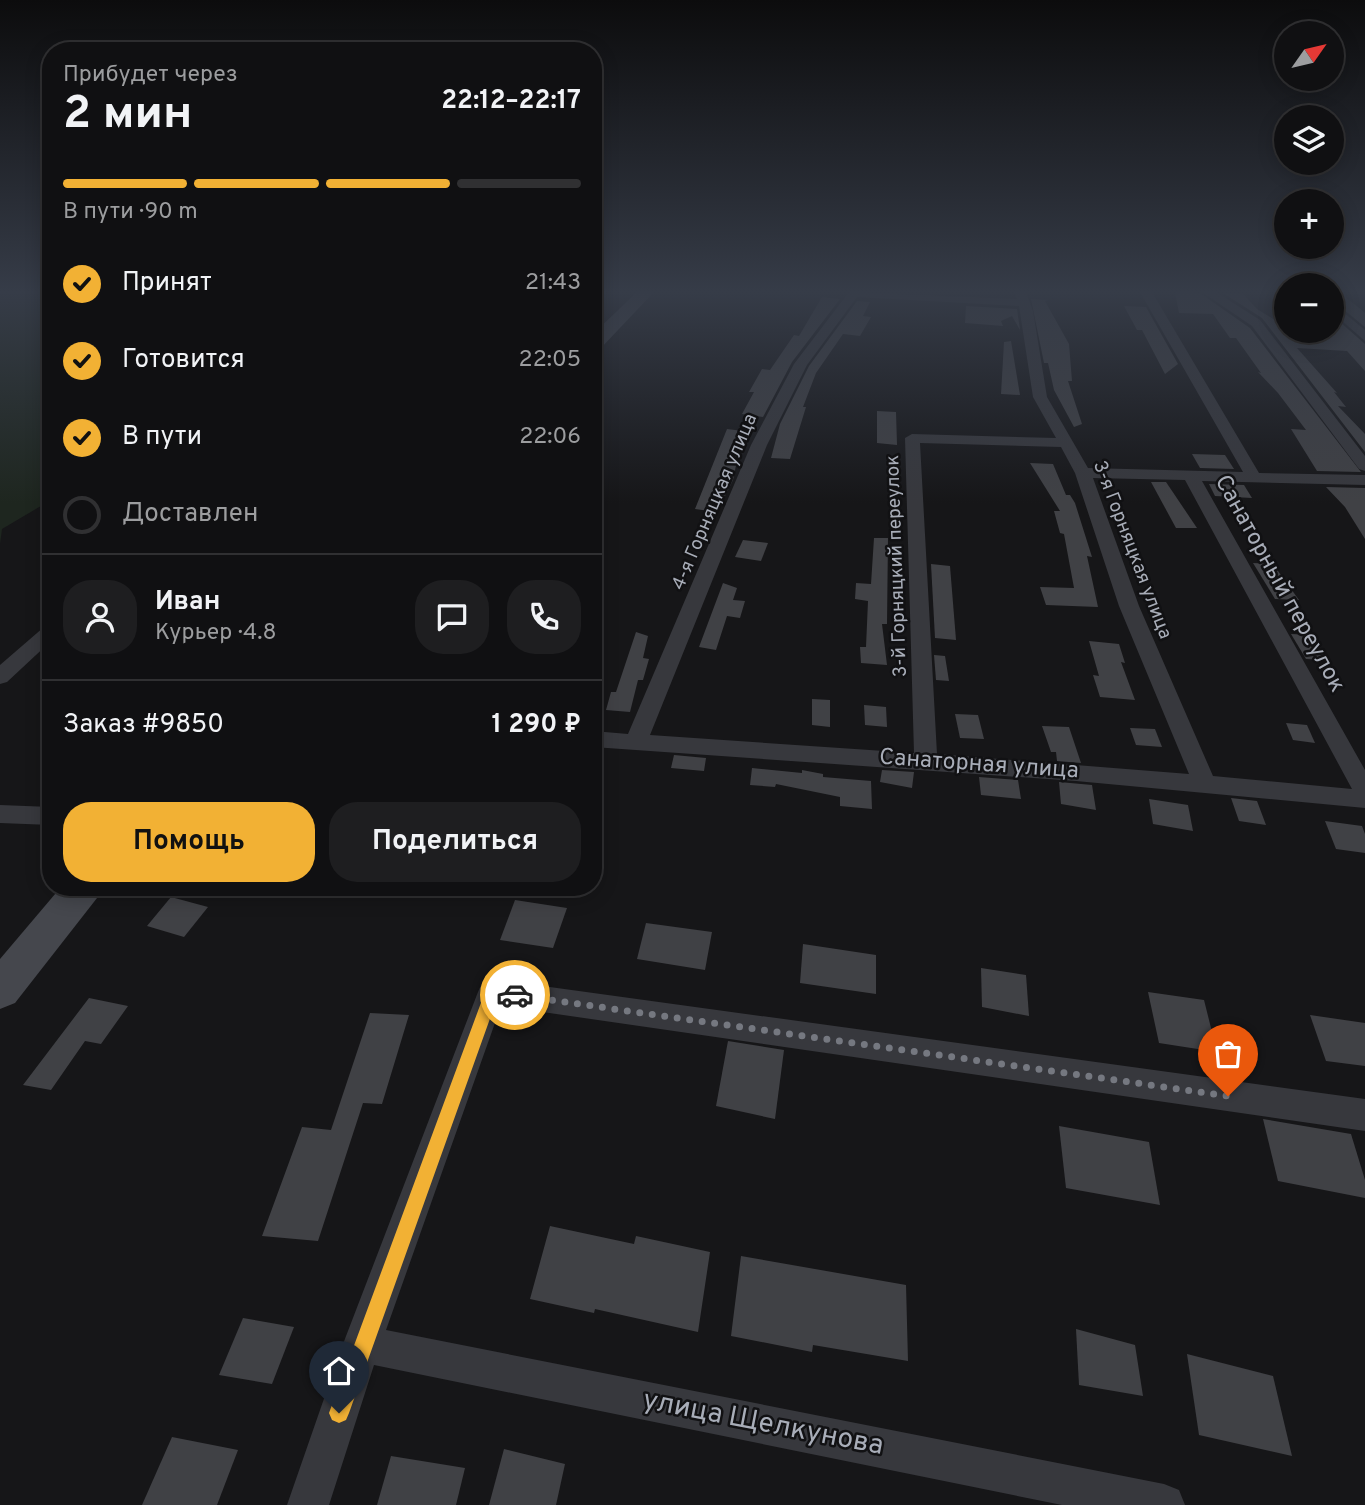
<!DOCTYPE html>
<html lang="ru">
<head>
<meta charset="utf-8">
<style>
  :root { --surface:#101012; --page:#1e1e20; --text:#f1f3f6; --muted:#9c9d9f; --line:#303032; --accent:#f2b134 }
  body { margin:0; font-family:Overpass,sans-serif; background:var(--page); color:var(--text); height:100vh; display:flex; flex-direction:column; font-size:26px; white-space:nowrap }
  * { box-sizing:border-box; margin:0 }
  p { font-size:23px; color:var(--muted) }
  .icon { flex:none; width:38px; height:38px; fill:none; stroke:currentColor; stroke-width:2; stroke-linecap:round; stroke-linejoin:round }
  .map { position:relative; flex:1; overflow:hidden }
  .sheet { position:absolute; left:42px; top:42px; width:560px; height:854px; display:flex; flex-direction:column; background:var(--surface); border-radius:28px; box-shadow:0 4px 18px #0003,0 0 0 2px var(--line) }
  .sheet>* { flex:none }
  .needle { width:46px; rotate:56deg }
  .buttons { position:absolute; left:1274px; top:21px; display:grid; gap:14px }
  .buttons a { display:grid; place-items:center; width:70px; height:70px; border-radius:50%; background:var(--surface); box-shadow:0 4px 18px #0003,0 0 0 2px var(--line); font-size:35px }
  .pin { position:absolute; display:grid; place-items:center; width:60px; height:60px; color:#fff; margin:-72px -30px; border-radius:50% 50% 50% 0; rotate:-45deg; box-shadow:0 0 7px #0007 }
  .pin .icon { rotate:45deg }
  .courier { position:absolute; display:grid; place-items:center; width:70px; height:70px; margin:-35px; border:5px solid #f2b134; border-radius:50%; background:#fff; color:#222; box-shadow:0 2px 9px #0007 }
  .head em { font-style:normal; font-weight:700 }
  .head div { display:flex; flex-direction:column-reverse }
  .head { display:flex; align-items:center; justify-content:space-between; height:119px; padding:0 21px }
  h1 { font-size:46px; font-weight:700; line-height:52px }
  .bar { display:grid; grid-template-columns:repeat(4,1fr); gap:10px 7px; align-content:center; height:84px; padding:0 21px }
  .bar i { height:9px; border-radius:5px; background:var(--line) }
  .bar .active { background:var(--accent) }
  .bar p { grid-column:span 4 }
  .line { display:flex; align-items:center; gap:18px; padding:0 21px; border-top:2px solid var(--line) }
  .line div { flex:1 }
  .round { display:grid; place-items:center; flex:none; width:74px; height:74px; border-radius:28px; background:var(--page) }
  ol { padding:0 21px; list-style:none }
  li { display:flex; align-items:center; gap:21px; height:77px }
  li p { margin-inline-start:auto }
  li .icon { padding:7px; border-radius:50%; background:var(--accent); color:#111; stroke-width:4 }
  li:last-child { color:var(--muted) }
  li i { width:38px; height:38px; border:4px solid var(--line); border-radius:50% }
  .action { display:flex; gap:14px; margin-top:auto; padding:14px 21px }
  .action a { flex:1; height:80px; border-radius:28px; background:var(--accent); color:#111; font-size:28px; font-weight:700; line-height:80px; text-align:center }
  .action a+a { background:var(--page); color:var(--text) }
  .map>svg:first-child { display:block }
</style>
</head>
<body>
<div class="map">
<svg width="1365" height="1505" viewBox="0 0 1365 1505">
  <rect width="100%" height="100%" fill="#161618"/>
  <!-- green -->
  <path fill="#1e261f" d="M0 292H51V500L2 529 0 544Z"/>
  <!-- building -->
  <g fill="#404145">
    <path d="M1175 292 1200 293 1250 328 1361 472 1317 471 1291 429 1306 430 1278 393 1258 372 1261 373 1236 338H1230L1213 314 1179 313Z"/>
    <path d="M1223 293 1243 294 1257 309 1286 327V331H1332V315L1365 344V371L1347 351 1297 348 1337 393 1334 392 1346 407 1338 406 1365 434V452L1262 318Z"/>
    <path d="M1332 296 1345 297 1358 307 1365 313V327L1332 300Z"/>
    <path d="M822 297 840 299 792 362 763 417 742 414 754 392H749L762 369 770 370 794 335 799 336Z"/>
    <path d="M1031 299 1048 300 1045 301 1069 344 1072 381H1068L1082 424 1074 427 1054 390 1048 363H1044Z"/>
    <path d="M857 301 870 302 863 316 871 317 860 336 843 334 816 373 803 407H806L790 459 771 458 780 424 809 366Z"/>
    <path d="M966 306 1017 309 1020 330 1012 316 1001 321 1003 326 965 323Z"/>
    <path d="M1124 306 1146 307 1178 364 1165 374 1142 330H1137Z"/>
    <path d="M1011 341 1020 395 1001 394 1004 342Z"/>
    <path d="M877 411 896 412 897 445 877 443Z"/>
    <path d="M727 429 743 431 733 480 717 512 695 509Z"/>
    <path d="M1192 454 1225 455 1234 469 1200 468Z"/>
    <path d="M1030 463 1053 464 1066 495H1070L1075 503 1092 557 1087 556 1098 607 1046 605 1040 587 1074 588 1064 534 1060 533 1054 511H1060Z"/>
    <path d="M1151 482H1166L1197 528H1176Z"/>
    <path d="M1209 484 1244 485 1252 498 1215 496Z"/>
    <path d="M1326 487 1365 488V539L1345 507Z"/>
    <path d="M874 538H888L887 624H882L887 665 861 663 860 647H866L868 601 855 599 856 583 871 584Z"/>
    <path d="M743 540 768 543 761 561 735 557Z"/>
    <path d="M1253 563 1273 564 1299 600 1275 599Z"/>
    <path d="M931 564 950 566 956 640 935 638Z"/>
    <path d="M723 583 737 588 733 600 745 601 740 618 727 616 716 650 699 647Z"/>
    <path d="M636 632 648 636 643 658 649 659 643 680H638L630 712 606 710 611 692H616Z"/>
    <path d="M1291 634 1312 635 1328 660 1306 659Z"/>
    <path d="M1089 641 1119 644 1125 663 1121 662 1135 700 1100 697 1093 675 1099 676Z"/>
    <path d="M934 655 945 656 949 681 936 680Z"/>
    <path d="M812 699 830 700V727L812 725Z"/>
    <path d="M864 705 886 707 887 727 865 725Z"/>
    <path d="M955 714 978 715 984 739 960 738Z"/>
    <path d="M1286 723 1307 725 1315 743 1293 740Z"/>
    <path d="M1042 726 1069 727 1081 763 1057 761 1056 752H1051Z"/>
    <path d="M1130 728 1155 729 1162 747 1136 745Z"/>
    <path d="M674 755 706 758 704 771 671 768Z"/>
    <path d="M752 768 802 773V770L823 774V777L871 781 872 809 840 806V797L776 784 775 787 750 785Z"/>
    <path d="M882 770 914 772 912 788 880 782Z"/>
    <path d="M979 777 1018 780 1021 799 981 795Z"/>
    <path d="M1059 782 1092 785 1096 810 1061 804Z"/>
    <path d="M1231 798 1257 801 1266 825 1239 821Z"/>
    <path d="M1149 799 1188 805 1193 831 1153 824Z"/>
    <path d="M1325 821 1362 826 1365 834V853L1336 849Z"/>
    <path d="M171 897 208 907 184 937 147 926Z"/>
    <path d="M515 900 567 908 553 948 500 940Z"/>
    <path d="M646 923 712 932 705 970 637 959Z"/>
    <path d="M803 944 876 955V994L800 983Z"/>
    <path d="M981 968 1026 975 1029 1016 982 1007Z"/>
    <path d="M1148 992 1204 1000 1217 1052 1159 1043Z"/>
    <path d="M89 998 128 1006 101 1044 85 1041 51 1090 23 1085Z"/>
    <path d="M370 1013 409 1015 382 1104 363 1103 318 1241 262 1236 302 1127 331 1130Z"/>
    <path d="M1310 1015 1365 1023V1066L1326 1061Z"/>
    <path d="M728 1041 784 1050 775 1119 716 1106Z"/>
    <path d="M1263 1119 1351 1134 1365 1180V1198L1278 1181Z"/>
    <path d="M1059 1126 1149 1142 1160 1205 1066 1188Z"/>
    <path d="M550 1226 634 1244 636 1236 710 1252 698 1332 595 1309 594 1313 530 1299Z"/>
    <path d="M741 1256 906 1285 908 1361 813 1345 812 1352 731 1336Z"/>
    <path d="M243 1318 294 1327 272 1384 219 1375Z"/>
    <path d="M1076 1329 1135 1345 1143 1396 1079 1385Z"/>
    <path d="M1187 1354 1273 1376 1292 1456 1199 1435Z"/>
    <path d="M172 1437 238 1450 217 1505H142Z"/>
    <path d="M504 1449 565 1464 556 1505H489Z"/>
    <path d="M391 1456 465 1468 456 1505H377Z"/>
  </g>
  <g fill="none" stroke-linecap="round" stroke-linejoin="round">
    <!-- minor -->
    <g fill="#37383d" fill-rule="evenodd">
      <path d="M849 292 1017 299 1014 292H1026L1033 311 1047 397 1088 468 1243 472 1140 292H1152L1259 473 1365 475V485L1202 481 1365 770V808L1076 781 593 747V731L628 734 751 445 794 364ZM857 297 1019 306 1033 397 1056 438 912 434 905 438 914 753 650 735 767 445 807 365ZM920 443 1061 447 1075 473 1119 606 1189 774 937 754ZM1093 478 1185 480 1352 789 1213 776 1139 606Z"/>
      <path d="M1202 292H1216L1260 320 1365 456V471L1359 469 1252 326Z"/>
      <path d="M1332 303 1365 330V341L1332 312Z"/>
      <path d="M51 625V641L7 682 0 684V665L44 627Z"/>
      <path d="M0 805 51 807V825L0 823Z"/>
      <path d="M492 979 1365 1099V1131L501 1006 386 1330 1164 1484 1179 1490 1185 1505H1062L374 1365 329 1505H287L343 1344 478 992 482 983Z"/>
    </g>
    <!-- secondary -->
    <g fill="#45474d" fill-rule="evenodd">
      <path d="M637 292H654L600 349 593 350V334Z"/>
      <path d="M61 887H103L97 898 15 1003 0 1009V959Z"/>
    </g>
  </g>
  <!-- sky -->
  <linearGradient id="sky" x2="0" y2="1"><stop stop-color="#0c0c0d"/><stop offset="0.58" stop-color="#363c48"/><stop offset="1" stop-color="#363c48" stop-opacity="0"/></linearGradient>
  <rect width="1365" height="503" fill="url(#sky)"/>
  <!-- route -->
  <path fill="#f2b134" d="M492 985 515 989 522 995 515 1001 497 999 349 1413 346 1420 339 1423 332 1420 329 1413 485 992Z"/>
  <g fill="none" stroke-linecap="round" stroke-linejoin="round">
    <!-- done -->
    <path stroke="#757880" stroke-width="7" stroke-dasharray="0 12.6" d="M515 995 1228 1096"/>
  </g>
  <g text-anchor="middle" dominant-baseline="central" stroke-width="5" stroke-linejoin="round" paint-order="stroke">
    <!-- far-street labels -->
    <g font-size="19" fill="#a8adb8" stroke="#111113">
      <text transform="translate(715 502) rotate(-67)">4-я Горняцкая улица</text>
      <text transform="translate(1132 550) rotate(69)">3-я Горняцкая улица</text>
      <text transform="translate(897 566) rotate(-92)">3-й Горняцкий переулок</text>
    </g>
    <!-- street labels -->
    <g font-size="23" fill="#a8adb8" stroke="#111113">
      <text transform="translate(1279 584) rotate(61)">Санаторный переулок</text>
      <text transform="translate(979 765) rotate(4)">Санаторная улица</text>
    </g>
    <!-- near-street labels -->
    <g font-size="28" fill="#a8adb8" stroke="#111113">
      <text transform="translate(763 1424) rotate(11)">улица Щелкунова</text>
    </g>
  </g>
</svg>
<div class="buttons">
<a><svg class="needle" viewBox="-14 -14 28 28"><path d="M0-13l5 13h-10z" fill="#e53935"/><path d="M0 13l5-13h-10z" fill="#9c9d9f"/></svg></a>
<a><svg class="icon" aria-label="layers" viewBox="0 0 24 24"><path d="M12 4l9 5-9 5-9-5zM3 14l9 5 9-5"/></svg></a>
<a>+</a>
<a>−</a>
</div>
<div class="pin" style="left:1228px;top:1096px;background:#ea580c"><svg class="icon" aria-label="bag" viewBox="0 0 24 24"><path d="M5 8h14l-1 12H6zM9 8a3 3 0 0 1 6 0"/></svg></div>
<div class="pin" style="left:339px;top:1413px;background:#1f2937"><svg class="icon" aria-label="home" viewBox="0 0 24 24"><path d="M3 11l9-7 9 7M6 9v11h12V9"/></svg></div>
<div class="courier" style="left:515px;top:995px"><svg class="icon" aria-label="car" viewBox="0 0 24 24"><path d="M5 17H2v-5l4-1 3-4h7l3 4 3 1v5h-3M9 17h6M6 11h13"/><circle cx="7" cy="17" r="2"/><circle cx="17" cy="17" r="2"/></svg></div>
<section class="sheet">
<div class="head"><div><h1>2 мин</h1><p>Прибудет через</p></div><em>22:12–22:17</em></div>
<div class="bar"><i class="active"></i><i class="active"></i><i class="active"></i><i></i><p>В пути · 90 m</p></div>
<ol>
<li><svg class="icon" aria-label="check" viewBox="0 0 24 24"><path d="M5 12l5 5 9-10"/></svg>Принят<p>21:43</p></li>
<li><svg class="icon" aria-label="check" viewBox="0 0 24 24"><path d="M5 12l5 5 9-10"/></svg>Готовится<p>22:05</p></li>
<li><svg class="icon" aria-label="check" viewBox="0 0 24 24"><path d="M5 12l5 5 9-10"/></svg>В пути<p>22:06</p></li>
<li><i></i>Доставлен</li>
</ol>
<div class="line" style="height:126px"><a class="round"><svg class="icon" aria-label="person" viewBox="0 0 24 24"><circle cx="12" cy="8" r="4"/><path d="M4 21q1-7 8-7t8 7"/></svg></a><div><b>Иван</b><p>Курьер · 4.8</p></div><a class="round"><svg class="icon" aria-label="chat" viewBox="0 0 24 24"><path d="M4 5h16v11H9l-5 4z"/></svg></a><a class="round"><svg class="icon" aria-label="phone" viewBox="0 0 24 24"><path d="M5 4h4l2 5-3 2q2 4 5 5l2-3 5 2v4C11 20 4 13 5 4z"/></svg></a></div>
<div class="line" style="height:91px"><div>Заказ #9850</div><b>1 290 ₽</b></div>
<div class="action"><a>Помощь</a><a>Поделиться</a></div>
</section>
</div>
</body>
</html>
